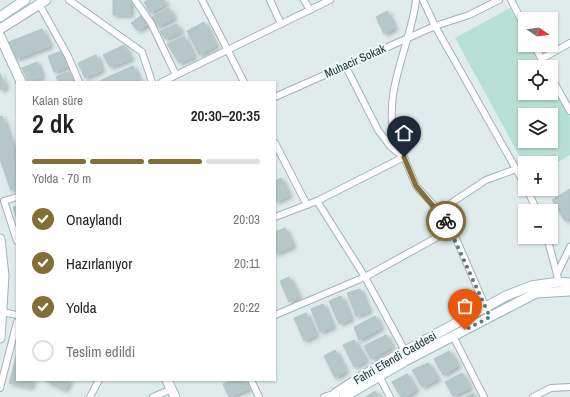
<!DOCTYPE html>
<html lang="tr">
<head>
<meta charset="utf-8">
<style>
  :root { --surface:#fff; --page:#f2f2f2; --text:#222; --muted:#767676; --line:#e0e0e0; --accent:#846d36 }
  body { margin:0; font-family:"Archivo Narrow",sans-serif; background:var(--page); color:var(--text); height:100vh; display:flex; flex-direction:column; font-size:15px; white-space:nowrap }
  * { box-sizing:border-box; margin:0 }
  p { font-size:13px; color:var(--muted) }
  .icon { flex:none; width:22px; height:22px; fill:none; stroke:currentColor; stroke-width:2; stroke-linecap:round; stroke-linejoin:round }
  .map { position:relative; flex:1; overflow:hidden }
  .details { position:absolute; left:16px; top:81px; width:260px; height:300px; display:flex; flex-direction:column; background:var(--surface); border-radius:0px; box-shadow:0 1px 3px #0004 }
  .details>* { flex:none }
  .needle { width:26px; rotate:103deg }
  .tools { position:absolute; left:518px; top:12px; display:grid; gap:8px }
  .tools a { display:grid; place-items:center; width:40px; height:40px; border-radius:0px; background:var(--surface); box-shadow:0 1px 3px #0004; font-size:20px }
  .pin { position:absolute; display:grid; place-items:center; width:34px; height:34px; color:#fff; margin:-41px -17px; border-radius:50% 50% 50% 0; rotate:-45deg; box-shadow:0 0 4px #0007 }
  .pin .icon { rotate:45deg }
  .courier { position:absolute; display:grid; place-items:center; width:40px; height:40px; margin:-20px; border:3px solid #846d36; border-radius:50%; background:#fff; color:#222; box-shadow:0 1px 5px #0007 }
  .overview em { font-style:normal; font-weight:600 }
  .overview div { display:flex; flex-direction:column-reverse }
  .overview { display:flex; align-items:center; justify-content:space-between; height:68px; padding:0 16px }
  h1 { font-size:26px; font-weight:600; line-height:30px }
  .bar { display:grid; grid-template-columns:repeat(4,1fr); gap:6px 4px; align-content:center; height:48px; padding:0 16px }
  .bar i { height:5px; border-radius:3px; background:var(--line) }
  .bar .active { background:var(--accent) }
  .bar p { grid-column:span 4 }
  ol { padding:0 16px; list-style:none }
  li { display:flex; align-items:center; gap:12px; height:44px }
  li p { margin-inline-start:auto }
  li .icon { padding:4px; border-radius:50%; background:var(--accent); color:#fff; stroke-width:4 }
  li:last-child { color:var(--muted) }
  li i { width:22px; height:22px; border:2px solid var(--line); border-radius:50% }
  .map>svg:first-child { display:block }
</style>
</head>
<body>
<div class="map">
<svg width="570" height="397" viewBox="0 0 570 397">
  <defs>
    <filter id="shadow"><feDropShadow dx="3" dy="2" stdDeviation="2" flood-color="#0004"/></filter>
  </defs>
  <rect width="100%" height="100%" fill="#e0ecec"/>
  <!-- green -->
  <path fill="#b7dfd4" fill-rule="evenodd" d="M510 8 525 35V45H530L542 67H525V93H551V83L570 117V155L551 166V163H525V166L455 38ZM525 115H551V141H525Z"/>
  <!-- building -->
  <g fill="#b5c7c7" stroke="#b2c6c6" filter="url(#shadow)">
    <rect x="113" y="0" width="17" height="15"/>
    <path d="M148 0H164L166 4 150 13 144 2Z"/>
    <path d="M168 8 174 18 157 27 152 17Z"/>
    <path d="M387 11 395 28 384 34 376 17Z"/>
    <path d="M142 15 149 23 138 31 131 23Z"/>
    <path d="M204 22 216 46 199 55 187 31Z"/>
    <path d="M176 24 181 32 165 39 160 31Z"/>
    <path d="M42 29 50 46 16 59 9 42Z"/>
    <path d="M184 36 194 57 179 63 167 44Z"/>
    <path d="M124 45 131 59 110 67 103 55Z"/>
    <path d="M62 51 69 66 54 72 48 56Z"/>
    <path d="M96 55 102 70 85 78 78 63Z"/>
    <path d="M37 62 42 77 28 82 22 68Z"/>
    <path d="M133 66 140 81 111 82 108 77Z"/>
    <path d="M68 71 75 82H59L56 77Z"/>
    <path d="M0 73 6 88 0 90Z"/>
    <path d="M108 77 111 82H98Z"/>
    <path d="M2 116 17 159V188L11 191 0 159V117Z"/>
    <path d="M281 178 289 196 275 202V181Z"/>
    <path d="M570 189V218L565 221 552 200Z"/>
    <path d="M17 206V220L13 207Z"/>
    <path d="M285 228 293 246 275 254V232Z"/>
    <path d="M289 277 299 297 289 302 280 281Z"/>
    <path d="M360 289 369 311 356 316 347 293Z"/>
    <path d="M341 296 351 319 339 324 329 301Z"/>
    <path d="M323 304 333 327 320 332 311 309Z"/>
    <path d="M306 313 316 335 304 341 294 318Z"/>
    <path d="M375 316 381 328 359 340 354 327Z"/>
    <path d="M386 335 392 347 371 359 364 346Z"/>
    <path d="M354 340 366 361 354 367 343 345Z"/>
    <path d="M335 350 346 371 335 378 324 356Z"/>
    <path d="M449 351 458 366 443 375 434 359Z"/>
    <path d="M17 353V380H33L31 387 9 383Z"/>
    <path d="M428 363 438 379 422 387 412 370Z"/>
    <path d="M462 373 470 388 453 396 445 382Z"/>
    <path d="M407 374 416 390 405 397H401L392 382Z"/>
    <path d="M45 380H70L65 390 45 381Z"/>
    <path d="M232 380H244L249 389 229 397 223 384Z"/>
    <path d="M375 391 379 397H366Z"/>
    <path d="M473 393 475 397H466Z"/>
  </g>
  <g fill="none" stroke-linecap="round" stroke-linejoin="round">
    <!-- street casing -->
    <g stroke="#a3b2b4" stroke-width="8">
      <g id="street">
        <path d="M69 0 142 52 152 82"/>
        <path d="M135 0 151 23 176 75"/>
        <path d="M202 0 244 82"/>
        <path d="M270 0 281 24"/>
        <path d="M304 0 310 10"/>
        <path d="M423 0 435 26 525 185"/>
        <path d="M511 0 525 27"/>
        <path d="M39 4 68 56 79 82"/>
        <path d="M534 45 546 67"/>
        <path d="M541 59 570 43"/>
        <path d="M345 65 378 130 391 147 404 157 416 186 439 211 451 227 490 317"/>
        <path d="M551 77 570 111"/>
        <path d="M162 82 330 0"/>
        <path d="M275 97 435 26 469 15 499 0"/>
        <path d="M275 143 307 205"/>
        <path d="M527 189 537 211"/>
        <path d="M17 197 4 201 17 241"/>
        <path d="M317 201 365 277 405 351"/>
        <path d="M439 211 486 180 516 169"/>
        <path d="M275 217 317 201 404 157C401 151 397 144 395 138 382 92 411 45 416 0"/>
        <path d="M547 237 559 282"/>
        <path d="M557 274 570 247"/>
        <path d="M2 312 17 315"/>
        <path d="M275 315 365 277 443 234 451 227"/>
        <path d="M453 336 484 397"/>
        <path d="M379 376 390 397"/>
        <path d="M251 380 259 397"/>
        <path d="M0 388 17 322"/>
        <path d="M90 397 99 380"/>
        <path d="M153 397 172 389"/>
        <path d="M324 397 336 393"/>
        <path d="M533 397 551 388 570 387"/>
      </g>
    </g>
    <!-- secondary casing -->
    <g stroke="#9eb6b9" stroke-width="11">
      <g id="secondary">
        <path d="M0 17 25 0"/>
        <path d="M0 29 46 0"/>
        <path d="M0 36 21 82"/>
        <path d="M0 239 4 276 0 338"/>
        <path d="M167 380 175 397"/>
        <path d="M333 397 336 393 383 363 506 296 531 286 559 282 570 283"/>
        <path d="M344 397 405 361 536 293 570 291"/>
      </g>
    </g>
    <!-- street -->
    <use href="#street" stroke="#fff" stroke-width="6"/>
    <!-- secondary -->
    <use href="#secondary" stroke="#fff" stroke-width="9"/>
  </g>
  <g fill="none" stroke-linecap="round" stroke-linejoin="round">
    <!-- done -->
    <path stroke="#63777b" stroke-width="4" stroke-dasharray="0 7.2" d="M446 221 490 317 465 330"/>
    <!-- route -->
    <path stroke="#846d36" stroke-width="5" d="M404 157 416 186 446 221"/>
  </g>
  <g text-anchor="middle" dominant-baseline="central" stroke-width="4" stroke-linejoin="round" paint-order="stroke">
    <!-- street labels -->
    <g font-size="12" fill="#20383e" stroke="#f1f9f8">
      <text transform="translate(355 61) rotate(-24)">Muhacir Sokak</text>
      <text transform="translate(395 358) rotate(-30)">Fahri Efendi Caddesi</text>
    </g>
  </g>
</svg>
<div class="tools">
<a><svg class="needle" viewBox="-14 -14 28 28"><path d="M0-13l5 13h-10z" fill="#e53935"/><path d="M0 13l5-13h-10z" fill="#767676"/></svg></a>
<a><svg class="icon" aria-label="locate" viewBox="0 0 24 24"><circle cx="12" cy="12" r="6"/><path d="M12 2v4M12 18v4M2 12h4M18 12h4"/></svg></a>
<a><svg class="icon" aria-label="layers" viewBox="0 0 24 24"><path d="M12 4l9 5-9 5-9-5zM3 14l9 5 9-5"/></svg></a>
<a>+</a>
<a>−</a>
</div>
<div class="pin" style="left:465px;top:330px;background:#ea580c"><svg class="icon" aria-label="bag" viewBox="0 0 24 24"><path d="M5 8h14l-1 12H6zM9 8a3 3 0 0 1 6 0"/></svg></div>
<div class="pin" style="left:404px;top:157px;background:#1f2937"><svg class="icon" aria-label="home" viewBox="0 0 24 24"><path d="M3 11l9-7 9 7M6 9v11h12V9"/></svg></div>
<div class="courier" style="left:446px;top:221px"><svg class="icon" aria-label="bike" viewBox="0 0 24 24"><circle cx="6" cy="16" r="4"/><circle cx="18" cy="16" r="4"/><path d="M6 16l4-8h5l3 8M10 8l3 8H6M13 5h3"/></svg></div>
<section class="details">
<div class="overview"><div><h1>2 dk</h1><p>Kalan süre</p></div><em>20:30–20:35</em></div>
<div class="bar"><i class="active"></i><i class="active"></i><i class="active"></i><i></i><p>Yolda · 70 m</p></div>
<ol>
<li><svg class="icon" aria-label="check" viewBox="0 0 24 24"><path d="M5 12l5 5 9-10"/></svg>Onaylandı<p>20:03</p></li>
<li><svg class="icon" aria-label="check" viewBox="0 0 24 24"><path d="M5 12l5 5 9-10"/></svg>Hazırlanıyor<p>20:11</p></li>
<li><svg class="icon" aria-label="check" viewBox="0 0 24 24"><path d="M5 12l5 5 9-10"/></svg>Yolda<p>20:22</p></li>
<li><i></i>Teslim edildi</li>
</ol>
</section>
</div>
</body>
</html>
